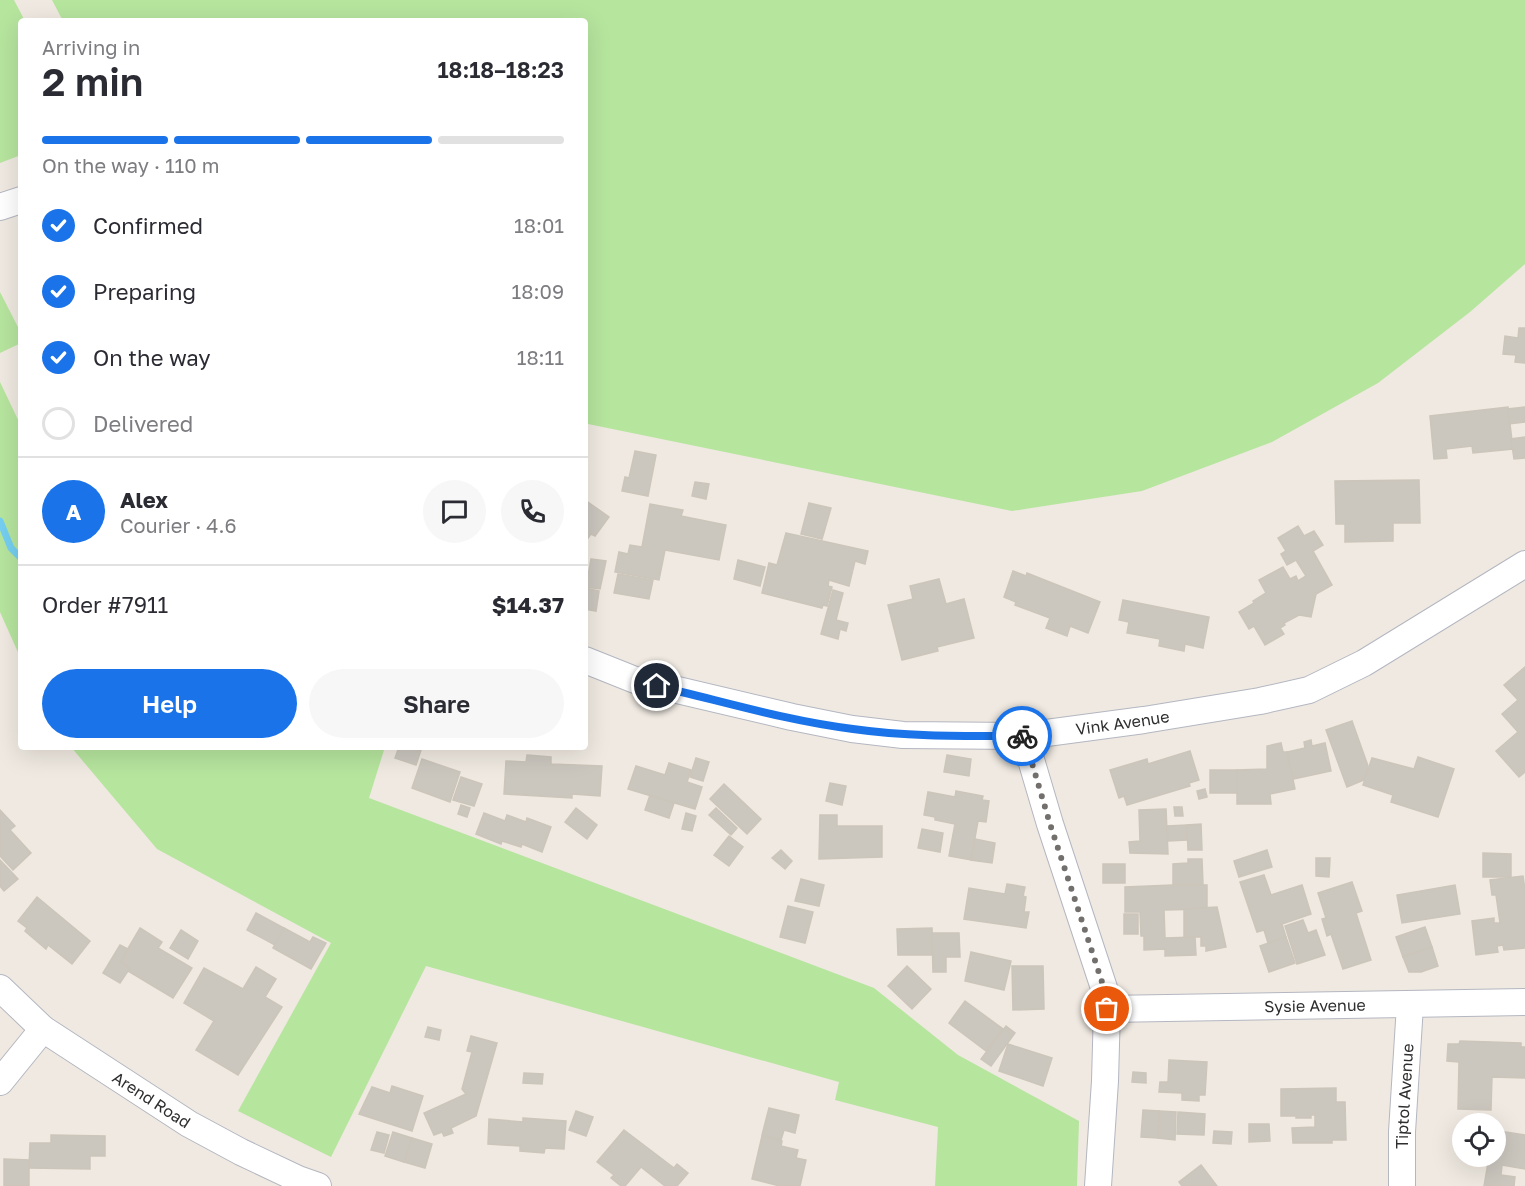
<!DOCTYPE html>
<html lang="en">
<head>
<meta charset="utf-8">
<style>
  :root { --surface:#fff; --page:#f7f7f7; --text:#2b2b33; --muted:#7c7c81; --line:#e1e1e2; --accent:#1a73e8 }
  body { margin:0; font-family:"Golos Text",sans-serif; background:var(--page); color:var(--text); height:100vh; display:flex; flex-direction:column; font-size:22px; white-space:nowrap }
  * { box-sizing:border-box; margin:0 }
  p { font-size:20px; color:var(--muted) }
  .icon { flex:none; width:33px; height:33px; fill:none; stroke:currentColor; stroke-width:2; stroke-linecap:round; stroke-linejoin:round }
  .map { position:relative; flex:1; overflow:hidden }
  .panel { position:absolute; left:18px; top:18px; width:570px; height:732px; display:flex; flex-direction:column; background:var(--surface); border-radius:6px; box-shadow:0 6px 24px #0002 }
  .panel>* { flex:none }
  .tools { position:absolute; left:1452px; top:1113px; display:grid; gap:12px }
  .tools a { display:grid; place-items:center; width:54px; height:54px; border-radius:50%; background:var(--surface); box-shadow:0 6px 24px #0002; font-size:30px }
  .pin { position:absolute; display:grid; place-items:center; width:51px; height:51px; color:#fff; margin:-26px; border:3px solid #fff; border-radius:50%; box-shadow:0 2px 6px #0007 }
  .courier { position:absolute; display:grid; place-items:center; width:60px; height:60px; margin:-30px; border:4px solid #1a73e8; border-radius:50%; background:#fff; color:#222; box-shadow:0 2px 8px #0007 }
  .headline em { font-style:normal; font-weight:600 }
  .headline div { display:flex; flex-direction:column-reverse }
  .headline { display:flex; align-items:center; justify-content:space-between; height:102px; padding:0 24px }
  h1 { font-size:39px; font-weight:600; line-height:45px }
  .bar { display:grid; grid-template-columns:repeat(4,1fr); gap:9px 6px; align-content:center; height:72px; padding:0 24px }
  .bar i { height:8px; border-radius:4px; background:var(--line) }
  .bar .active { background:var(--accent) }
  .bar p { grid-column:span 4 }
  .line { display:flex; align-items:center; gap:15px; padding:0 24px; border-top:2px solid var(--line) }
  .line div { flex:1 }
  .round { display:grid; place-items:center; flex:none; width:63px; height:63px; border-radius:32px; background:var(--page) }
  ol { padding:0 24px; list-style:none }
  li { display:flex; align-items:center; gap:18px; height:66px }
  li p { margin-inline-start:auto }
  li .icon { padding:6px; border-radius:50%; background:var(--accent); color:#fff; stroke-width:4 }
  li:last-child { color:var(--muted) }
  li i { width:33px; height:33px; border:3px solid var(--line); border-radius:50% }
  .primary-button { display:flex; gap:12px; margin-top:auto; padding:12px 24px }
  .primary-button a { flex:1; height:69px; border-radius:36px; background:var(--accent); color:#fff; font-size:24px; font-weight:600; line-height:69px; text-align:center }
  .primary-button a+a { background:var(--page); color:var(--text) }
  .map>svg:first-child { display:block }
</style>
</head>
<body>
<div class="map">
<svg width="1525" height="1186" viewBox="0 0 1525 1186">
  <rect width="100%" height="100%" fill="#efe9e1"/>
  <!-- green -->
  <g fill="#b6e59e">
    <path d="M0 0H14L25 21H21V155L0 163Z"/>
    <path d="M52 0H1525V264L1470 312 1378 383 1272 442 1142 491 1012 511 588 424 585 420V21H63Z"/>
    <path d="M0 292 21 333V343L0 353Z"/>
    <path d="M0 382 21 426V659L0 612Z"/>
    <path d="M71 747H385L369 798 874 988 958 1055 1079 1121 1077 1186H935L938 1127 835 1100 839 1082 426 966 331 1157 238 1111 331 943 157 849Z"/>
  </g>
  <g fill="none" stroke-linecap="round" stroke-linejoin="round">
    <!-- stream -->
    <path stroke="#75cff0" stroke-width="7" d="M0 521 11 548 21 558"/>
  </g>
  <!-- building -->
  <g fill="#cbc7bf" stroke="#cbc5ba" stroke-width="1.5">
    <path d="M1519 328H1525V363L1515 362 1516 355 1503 354 1505 336 1518 338Z"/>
    <path d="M1508 407 1513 449 1473 453 1472 446 1446 449 1447 458 1434 459 1430 416Z"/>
    <path d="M1525 407V422L1509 424 1508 409Z"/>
    <path d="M1525 437V458L1514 459 1511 439Z"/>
    <path d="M635 451 656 455 648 496 622 491 625 477 629 478Z"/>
    <path d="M1419 480 1420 523H1393V541L1345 542V524H1336L1335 481Z"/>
    <path d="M695 482 709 484 706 499 692 496Z"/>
    <path d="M585 500 609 517 595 536 591 534 585 542Z"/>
    <path d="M809 503 831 508 822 539 801 534Z"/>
    <path d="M650 504 683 510 681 516 726 525 719 560 665 550 659 580 615 572 619 552 628 554 630 545 642 547Z"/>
    <path d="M1298 526 1304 536 1314 531 1323 545 1313 551 1332 585 1316 594 1311 617 1299 615 1284 623 1285 625 1280 628 1284 634 1265 645 1254 626 1249 629 1239 612 1254 603 1253 601 1266 593 1259 580 1283 567 1290 579 1296 576 1298 581 1306 576 1296 560 1287 565 1281 554 1286 551 1278 538Z"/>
    <path d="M786 533 868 551 865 564 855 561 849 586 829 580 828 586 832 587 827 606 823 605 822 608 762 593 769 563 777 565Z"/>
    <path d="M591 559 606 561 600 589 586 587Z"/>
    <path d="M738 560 765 567 760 586 734 579Z"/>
    <path d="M1013 571 1026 576 1027 573 1100 602 1088 633 1070 626 1067 636 1046 628 1050 618 1015 605 1016 602 1004 597Z"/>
    <path d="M618 574 653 580 649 599 614 593Z"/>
    <path d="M939 579 946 604 964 599 974 638 937 647 938 651 902 660 888 605 913 599 910 586Z"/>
    <path d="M585 588 599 591 596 611 585 609Z"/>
    <path d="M833 590 843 593 836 620 848 623 846 631 840 629 838 639 821 634Z"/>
    <path d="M1123 600 1209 617 1203 648 1185 644 1184 651 1159 646 1160 639 1127 633 1129 622 1119 620Z"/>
    <path d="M1525 667V772L1519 777 1496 751 1518 732 1502 714 1518 700 1504 685Z"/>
    <path d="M1352 721 1368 766 1364 780 1347 787 1326 730Z"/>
    <path d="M1311 740 1312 746 1325 743 1331 771 1293 779 1287 752 1305 748 1304 742Z"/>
    <path d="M1281 743 1283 752H1287L1295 789 1270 794 1271 804H1237V770L1267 769V746Z"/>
    <path d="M399 747H422L416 765 395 758Z"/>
    <path d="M1190 751 1199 780 1189 783 1190 786 1127 805 1124 796 1119 798 1110 770 1147 759 1148 764Z"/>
    <path d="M527 755 551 757V764L602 766 600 796 572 794V798L504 794 506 761 526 762Z"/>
    <path d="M947 755 971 759 969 776 944 772Z"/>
    <path d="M1418 757 1454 769 1438 817 1391 802 1393 795 1363 785 1372 758 1414 769Z"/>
    <path d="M696 758 709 762 703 781 690 777Z"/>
    <path d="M422 759 460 772 450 802 412 788Z"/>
    <path d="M669 763 691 770 687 782 702 787 695 809 628 789 636 766 665 775Z"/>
    <rect x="1210" y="770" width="27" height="23"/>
    <path d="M461 777 482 784 474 806 453 800Z"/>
    <path d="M830 783 846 786 842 805 826 801Z"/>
    <path d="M724 784 761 819 747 834 710 799Z"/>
    <path d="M1205 789 1207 797 1199 799 1197 791Z"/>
    <path d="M956 791 983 796 982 800 989 801 986 822 978 821 971 860 949 856 955 824 935 820V817L924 815 928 792 955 797Z"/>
    <path d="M650 795 674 803 669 818 645 810Z"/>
    <path d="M461 805 470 808 467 817 458 814Z"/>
    <path d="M1174 807H1182L1183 816H1175Z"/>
    <path d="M576 808 597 825 587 839 565 822Z"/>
    <path d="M716 808 737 828 731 835 709 815Z"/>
    <path d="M1166 809 1168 854 1130 853 1129 842 1140 841 1139 810Z"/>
    <path d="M0 810 15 826 10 830 31 853 13 870 0 856Z"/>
    <path d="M484 813 505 821 507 815 526 822 527 818 551 827 542 852 522 844 521 847 502 841 501 844 476 834Z"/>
    <path d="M686 813 696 816 692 831 682 829Z"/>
    <path d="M820 815H837V826H882V857L819 859Z"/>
    <path d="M1201 824 1202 850H1188L1187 825Z"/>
    <path d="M1187 825V840L1168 841 1167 826Z"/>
    <path d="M922 829 943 833 940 852 918 848Z"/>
    <path d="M729 836 743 847 729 866 714 855Z"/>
    <path d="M975 839 995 843 992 863 971 860Z"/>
    <path d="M781 850 792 861 785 869 772 858Z"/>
    <path d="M1267 850 1272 867 1239 877 1234 861Z"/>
    <path d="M1483 853 1511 854V877H1483Z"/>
    <path d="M1316 858H1330L1329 877 1316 876Z"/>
    <path d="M1188 859H1202L1203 885H1173V864L1188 863Z"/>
    <path d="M0 860 18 879 4 891 0 886Z"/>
    <rect x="1103" y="864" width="22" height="19"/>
    <path d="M1264 875 1271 895 1302 885 1311 914 1282 924 1286 937 1268 943 1264 930 1257 932 1240 882Z"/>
    <path d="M1523 876 1525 890V948L1504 950 1503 945 1497 946 1498 952 1476 955 1472 921 1494 918V923H1500L1496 895H1492L1490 880Z"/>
    <path d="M801 879 824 885 819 906 795 901Z"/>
    <path d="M1352 882 1362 911 1356 913 1371 960 1343 969 1331 934 1327 936 1322 919 1326 918 1318 893Z"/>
    <path d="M1007 884 1025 887 1023 896 1026 897 1024 912H1029L1026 928 964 919 969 888 1005 894Z"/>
    <path d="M1173 885H1207V909L1164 910 1165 938 1195 937 1196 955 1165 956V949L1144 950V936H1141L1140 912H1125V887Z"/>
    <path d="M1455 885 1460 914 1402 923 1397 895Z"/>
    <path d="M37 897 90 941 72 964 48 945 46 949 25 931 27 928 18 921Z"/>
    <path d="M788 906 813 912 805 943 780 937Z"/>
    <path d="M1217 907 1226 947 1206 951V946H1201V937H1184V909Z"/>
    <path d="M256 913 284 928 275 945 247 930Z"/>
    <rect x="1124" y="914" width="14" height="20"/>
    <path d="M1303 920 1308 933 1316 930 1325 955 1297 964 1285 926Z"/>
    <path d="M1425 927 1432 947 1403 957 1396 937Z"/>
    <path d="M140 928 162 942 158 948 192 968 173 998 128 971 130 968 120 962Z"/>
    <path d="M284 928 310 942 313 937 326 943 311 969 273 948Z"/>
    <path d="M932 928 933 955H898L897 929Z"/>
    <path d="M181 930 198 941 188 959 170 948Z"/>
    <path d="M932 933H959L960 957H946V972H933Z"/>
    <path d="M1286 937 1295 963 1269 972 1260 946Z"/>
    <path d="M120 945 128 949 120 962 130 968 120 983 103 973Z"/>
    <path d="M1432 947 1438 966 1421 972H1409L1403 957Z"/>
    <path d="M971 952 1011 961 1004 990 965 981Z"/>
    <path d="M907 966 931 989 912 1009 888 986Z"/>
    <path d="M1012 966H1043L1044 1009 1013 1010Z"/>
    <path d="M256 967 276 979 265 997 282 1007 238 1075 196 1050 214 1021 184 1003 204 968 243 989Z"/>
    <path d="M965 1001 1003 1029 986 1051 949 1023Z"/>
    <path d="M1006 1026 1015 1033 991 1066 981 1059Z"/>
    <path d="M428 1027 441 1030 439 1040 425 1037Z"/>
    <path d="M471 1036 497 1043 476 1116 451 1128 453 1133 444 1136 442 1132 434 1135 424 1113 466 1094 462 1089 472 1052 467 1051Z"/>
    <path d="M1460 1041 1521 1043V1047H1525V1078L1492 1077 1491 1110 1458 1109 1459 1062 1447 1061 1448 1044H1459Z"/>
    <path d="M1008 1044 1052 1058 1043 1086 999 1071Z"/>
    <path d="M1169 1060 1207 1062 1205 1095H1199V1101L1182 1100V1093L1159 1092 1160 1082H1168Z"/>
    <path d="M1133 1072 1146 1073V1083L1132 1082Z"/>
    <path d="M524 1073 543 1074 542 1084 523 1083Z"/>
    <path d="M392 1086 423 1096 412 1131 359 1114 372 1087 390 1093Z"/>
    <path d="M1336 1088V1102H1345L1346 1140H1332V1143H1293L1292 1128 1315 1127V1115H1311V1118H1296V1116H1281V1089Z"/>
    <path d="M769 1108 799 1115 795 1133 784 1130 781 1140 762 1135Z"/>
    <path d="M1143 1110 1159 1111 1158 1138 1141 1137Z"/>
    <path d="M576 1111 593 1117 586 1136 569 1130Z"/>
    <path d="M1159 1111 1176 1112 1175 1140 1158 1138Z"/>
    <path d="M1178 1112 1205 1114 1204 1135 1177 1134Z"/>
    <path d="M523 1118 566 1121 564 1149 545 1148 544 1153 520 1151V1146L488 1144 489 1119 523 1122Z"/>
    <path d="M1249 1124H1269L1270 1141 1249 1142Z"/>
    <path d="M624 1130 674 1168 677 1164 688 1173 677 1186H665L641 1167 625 1186H621L611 1178 614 1175 597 1162Z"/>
    <path d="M1214 1131 1232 1132 1231 1144 1213 1143Z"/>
    <path d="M1499 1131 1525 1135V1169L1502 1165 1501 1175 1515 1177 1514 1186H1484L1488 1163 1463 1159V1156H1496V1137L1498 1138Z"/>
    <path d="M377 1132 389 1135 384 1153 371 1150Z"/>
    <path d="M393 1132 412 1138 404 1162 385 1156Z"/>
    <path d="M51 1135 105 1136V1156H90V1169L29 1168 30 1143H51Z"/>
    <path d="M762 1136 782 1141 781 1146 798 1150 796 1158 806 1160 800 1186H780L752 1179Z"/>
    <path d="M412 1138 432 1144 425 1168 404 1162Z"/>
    <path d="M4 1159 29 1160V1186H4Z"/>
    <path d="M1201 1165 1217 1186H1182L1179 1182Z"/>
  </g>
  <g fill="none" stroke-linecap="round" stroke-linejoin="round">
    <!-- minor casing -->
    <g stroke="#b4b7c1" stroke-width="28">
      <g id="minor">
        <path d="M0 207 21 200"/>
        <path id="s1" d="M585 660 635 680 792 717 852 729 903 735 1024 736 1144 720 1260 701 1309 690 1364 663 1525 564"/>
        <path d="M1024 736 1050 824 1104 988 1107 1009 1105 1081 1098 1186"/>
        <path id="s2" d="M0 988 43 1029 189 1124 241 1152 298 1179 318 1186"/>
        <path id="s3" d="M1107 1009 1525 1002"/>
        <path d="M0 1082 43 1029"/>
        <path id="s4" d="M1402 1186V1132L1410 1005"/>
      </g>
    </g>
    <!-- minor -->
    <use href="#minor" stroke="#fff" stroke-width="26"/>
  </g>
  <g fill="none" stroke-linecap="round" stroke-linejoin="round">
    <!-- done -->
    <path stroke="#726f6d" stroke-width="6" stroke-dasharray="0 10.8" d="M1022 736H1024L1050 824 1104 988 1107 1009"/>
    <!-- route -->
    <path stroke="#1a73e8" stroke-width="8" d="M657 686C722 701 787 721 853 729 909 737 965 736 1022 736"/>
  </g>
  <g text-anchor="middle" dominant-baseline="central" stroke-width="4.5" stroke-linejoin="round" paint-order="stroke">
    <!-- street labels -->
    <g font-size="16" fill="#2e2e2e" stroke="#fff">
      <text stroke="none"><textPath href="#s1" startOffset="548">Vink Avenue</textPath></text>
      <text stroke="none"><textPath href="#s3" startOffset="208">Sysie Avenue</textPath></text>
      <text stroke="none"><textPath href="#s4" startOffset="90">Tiptol Avenue</textPath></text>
      <text stroke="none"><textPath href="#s2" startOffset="189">Arend Road</textPath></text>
    </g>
  </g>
</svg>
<div class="tools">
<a><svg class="icon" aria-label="locate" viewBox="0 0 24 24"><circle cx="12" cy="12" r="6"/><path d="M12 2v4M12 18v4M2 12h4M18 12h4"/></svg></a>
</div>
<div class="pin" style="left:1107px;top:1009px;background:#ea580c"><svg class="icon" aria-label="bag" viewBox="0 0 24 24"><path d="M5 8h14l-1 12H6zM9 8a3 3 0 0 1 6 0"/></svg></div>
<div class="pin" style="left:657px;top:686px;background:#1f2937"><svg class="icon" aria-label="home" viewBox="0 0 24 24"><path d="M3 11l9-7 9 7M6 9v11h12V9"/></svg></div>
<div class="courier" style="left:1022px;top:736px"><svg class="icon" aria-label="bike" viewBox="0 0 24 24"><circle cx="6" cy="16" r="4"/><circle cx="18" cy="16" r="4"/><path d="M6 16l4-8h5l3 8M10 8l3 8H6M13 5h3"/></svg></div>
<section class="panel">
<div class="headline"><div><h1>2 min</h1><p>Arriving in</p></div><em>18:18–18:23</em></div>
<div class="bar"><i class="active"></i><i class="active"></i><i class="active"></i><i></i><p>On the way · 110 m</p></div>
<ol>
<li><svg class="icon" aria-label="check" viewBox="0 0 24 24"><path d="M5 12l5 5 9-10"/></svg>Confirmed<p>18:01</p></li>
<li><svg class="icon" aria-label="check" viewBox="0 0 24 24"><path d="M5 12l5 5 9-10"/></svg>Preparing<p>18:09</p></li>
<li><svg class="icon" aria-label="check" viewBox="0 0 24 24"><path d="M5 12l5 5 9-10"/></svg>On the way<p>18:11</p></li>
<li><i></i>Delivered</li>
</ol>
<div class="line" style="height:108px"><b class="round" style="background:var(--accent);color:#fff">A</b><div><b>Alex</b><p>Courier · 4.6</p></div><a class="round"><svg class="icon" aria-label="chat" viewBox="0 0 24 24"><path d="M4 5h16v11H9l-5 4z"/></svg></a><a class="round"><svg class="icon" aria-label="phone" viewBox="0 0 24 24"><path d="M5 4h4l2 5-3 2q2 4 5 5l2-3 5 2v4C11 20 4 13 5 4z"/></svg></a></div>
<div class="line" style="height:78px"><div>Order #7911</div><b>$14.37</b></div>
<div class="primary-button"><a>Help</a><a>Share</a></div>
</section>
</div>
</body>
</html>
